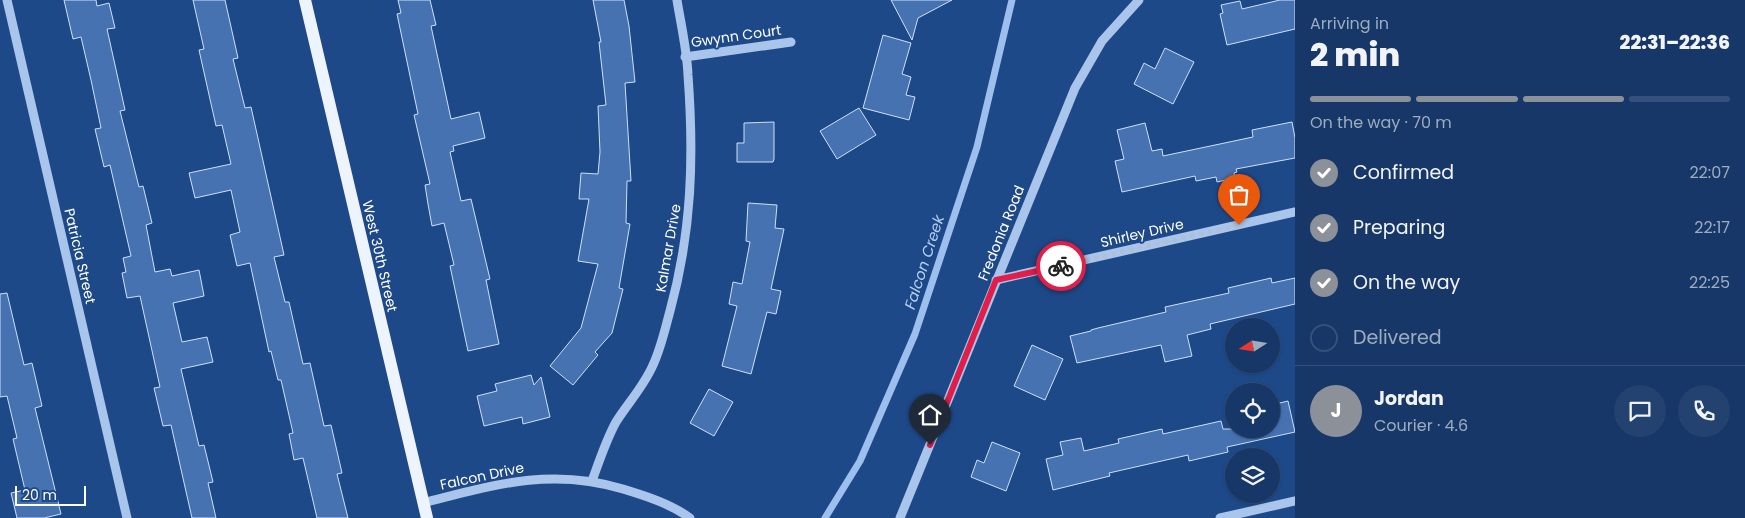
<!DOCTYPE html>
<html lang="en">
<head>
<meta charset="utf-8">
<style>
  :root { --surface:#163767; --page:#234270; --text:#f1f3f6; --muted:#9eacc0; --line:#35517b; --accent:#8c9099 }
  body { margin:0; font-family:Poppins,sans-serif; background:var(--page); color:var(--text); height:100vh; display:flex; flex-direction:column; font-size:19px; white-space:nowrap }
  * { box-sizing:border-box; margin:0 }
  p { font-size:16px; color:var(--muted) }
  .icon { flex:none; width:28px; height:28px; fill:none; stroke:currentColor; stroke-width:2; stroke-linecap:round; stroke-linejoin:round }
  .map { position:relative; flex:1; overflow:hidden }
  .details { display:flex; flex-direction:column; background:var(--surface); width:450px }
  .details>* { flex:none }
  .needle { width:32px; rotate:258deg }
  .tools { position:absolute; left:1225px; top:318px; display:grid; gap:10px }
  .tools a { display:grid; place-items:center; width:55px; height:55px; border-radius:50%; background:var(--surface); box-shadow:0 1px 4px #0004,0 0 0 1px var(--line); font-size:25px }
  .scale { position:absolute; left:15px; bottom:12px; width:71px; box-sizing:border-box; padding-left:5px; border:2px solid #fff; border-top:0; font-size:14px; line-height:18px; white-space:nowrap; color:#fff; -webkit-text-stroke:4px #1e4989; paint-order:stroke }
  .pin { position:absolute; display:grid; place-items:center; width:42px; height:42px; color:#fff; margin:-51px -21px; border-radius:50% 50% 50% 0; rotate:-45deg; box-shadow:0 0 5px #0007 }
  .pin .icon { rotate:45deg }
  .courier { position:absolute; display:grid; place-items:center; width:50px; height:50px; margin:-25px; border:4px solid #e11d48; border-radius:50%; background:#fff; color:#222; box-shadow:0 1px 6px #0007 }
  .overview em { font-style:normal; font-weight:800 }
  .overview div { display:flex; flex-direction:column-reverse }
  .overview { display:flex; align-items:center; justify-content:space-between; height:85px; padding:0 15px }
  h1 { font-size:32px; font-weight:800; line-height:38px }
  .bar { display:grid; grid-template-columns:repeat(4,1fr); gap:8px 5px; align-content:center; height:60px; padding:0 15px }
  .bar i { height:6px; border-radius:4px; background:var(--line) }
  .bar .selected { background:var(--accent) }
  .bar p { grid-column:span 4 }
  .line { display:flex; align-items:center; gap:12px; padding:0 15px; border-top:1px solid var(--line) }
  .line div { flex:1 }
  .round { display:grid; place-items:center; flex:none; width:52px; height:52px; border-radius:26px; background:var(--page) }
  ol { padding:0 15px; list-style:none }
  li { display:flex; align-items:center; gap:15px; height:55px }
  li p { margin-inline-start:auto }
  li .icon { padding:5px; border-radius:50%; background:var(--accent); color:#fff; stroke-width:4 }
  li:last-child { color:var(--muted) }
  li i { width:28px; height:28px; border:2px solid var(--line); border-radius:50% }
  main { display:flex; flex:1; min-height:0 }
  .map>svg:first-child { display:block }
</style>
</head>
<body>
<main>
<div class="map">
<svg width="1295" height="518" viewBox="0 0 1295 518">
  <rect width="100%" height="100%" fill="#1e4989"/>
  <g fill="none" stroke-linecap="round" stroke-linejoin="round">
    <!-- stream -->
    <path stroke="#9dbfed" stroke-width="7" d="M825 518 860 461 915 334 977 147 1012 0"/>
  </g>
  <!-- building -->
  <g fill="#4772b2" stroke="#cee0f8">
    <path d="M64 0H96L97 6 109 3 115 28 107 29 125 110 120 111 139 187 143 186 152 223 146 225 155 272 170 269 172 276 199 270 204 296 173 303 182 342 207 337 213 362 181 369 199 446 204 445 213 482 208 483 216 518H192L171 425 163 426 154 388 160 387 140 296 127 298 122 273 126 272 123 258 131 256 110 165 104 167 95 129 101 128 91 80 81 37 73 39Z"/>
    <path d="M193 0H225L238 58 233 59 245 108 251 107 284 255 274 257 285 302H289L303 364 310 363 324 426 331 425 342 473 337 474 348 518H317L303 458 294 460 289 434 293 433 281 380H278L271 351 269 352 250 263 237 266 230 235 240 232 231 190 195 198 189 173 231 164 222 125 216 126 199 50 204 49Z"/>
    <path d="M398 0H430L436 25 431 26 451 119 479 112 485 138 453 146 454 151 450 152 461 201 471 199 490 279 486 280 499 344 468 351 450 266 454 265 444 223 432 226 428 204 425 185 430 184 414 115 418 114 397 14 401 13Z"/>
    <path d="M593 0H624L629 26 635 82 625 83 631 181H627L626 223 630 224 619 288 623 289 612 333 595 352 598 355 573 385 550 366 581 328 598 264 578 261 589 199H579L581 173 598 174 600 152 598 106 606 105 599 42H601Z"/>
    <path d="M891 0H952L918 18 912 40Z"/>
    <path d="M1280 0H1295V29L1227 45 1220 14 1223 13 1221 5 1240 1 1242 9Z"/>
    <path d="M883 35 911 43 902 74 911 77 906 95 915 97 909 120 863 108Z"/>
    <path d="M1165 48 1194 62 1173 104 1134 84 1144 63 1155 69Z"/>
    <path d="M859 108 876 135 837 159 820 131Z"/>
    <path d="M774 122V159L773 162H737V143H744V123Z"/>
    <path d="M1292 122 1295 138V158L1236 169 1237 172 1234 173 1235 178 1217 182 1216 177 1196 181 1195 176 1122 192 1115 161 1124 159 1117 130 1145 123 1152 151 1162 149 1163 156 1253 137 1252 130Z"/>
    <path d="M748 203 777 205 775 228 784 229 771 289 781 291 776 314 767 312 751 374 722 366 737 306 729 304 733 282 742 284 750 242 746 241Z"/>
    <path d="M1271 278 1272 283 1295 278V304L1210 324 1211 329 1187 335 1192 356 1165 362 1161 345 1077 363 1070 336 1091 331V330L1098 328 1166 312 1165 307 1229 293 1228 288Z"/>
    <path d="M7 293 24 365 32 363 42 406 35 408 61 514 44 518H17L11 493 25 490 13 439 17 438 7 396 0 397V294Z"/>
    <path d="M1032 345 1063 359 1045 400 1014 386Z"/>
    <path d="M531 375 534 385 541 377 550 417 523 424 522 417 484 426 477 396 497 391 495 384Z"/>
    <path d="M709 389 733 402 714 436 690 423Z"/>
    <path d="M1288 401 1295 432 1227 447 1228 452 1189 461 1188 455 1109 473 1110 476 1053 490 1046 459 1063 455 1060 442 1081 438 1084 451 1119 443 1118 439 1162 429 1163 434 1221 421 1223 429H1271V405Z"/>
    <path d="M992 442 1020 453 1006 491 971 477 977 460 984 463Z"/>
  </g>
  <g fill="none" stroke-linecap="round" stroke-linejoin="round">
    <!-- minor -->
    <g stroke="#a9c5eb" stroke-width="9">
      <path d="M7 0 127 518"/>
      <path d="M685 57 791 42"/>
      <path d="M996 280 1295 212"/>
      <path d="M592 481C599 462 606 440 616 422 628 403 644 386 653 365 661 348 665 329 670 311 692 231 694 157 688 75 687 50 681 25 677 0"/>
      <path d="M423 503C493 485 551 467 623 489 646 496 671 504 690 518"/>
      <path d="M900 518 1075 88 1102 41 1139 0"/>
      <path d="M1220 518 1295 501"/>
    </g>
    <!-- major -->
    <path stroke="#eef4fe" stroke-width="12" d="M305 0 427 518"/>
  </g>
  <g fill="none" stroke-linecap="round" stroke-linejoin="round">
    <!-- done -->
    <path stroke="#b0bfd6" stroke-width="5" stroke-dasharray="0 9" d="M1061 266 1239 225"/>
    <!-- route -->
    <path stroke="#e11d48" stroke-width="6" d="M930 445 996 280 1061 266"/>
  </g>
  <g text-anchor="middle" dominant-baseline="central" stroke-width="4" stroke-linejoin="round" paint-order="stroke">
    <!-- street labels -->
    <g font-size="14" fill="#fff" stroke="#1e4989">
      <text transform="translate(736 36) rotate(-8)">Gwynn Court</text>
      <text transform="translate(1001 233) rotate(-68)">Fredonia Road</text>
      <text transform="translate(1142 233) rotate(-13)">Shirley Drive</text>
      <text transform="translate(668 248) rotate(-80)">Kalmar Drive</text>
      <text transform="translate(80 256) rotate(77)">Patricia Street</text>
      <text transform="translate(380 256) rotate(77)">West 30th Street</text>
      <text transform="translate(482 476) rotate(-12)">Falcon Drive</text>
    </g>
    <!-- water labels -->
    <g font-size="15" font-style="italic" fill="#b5cff3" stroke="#1e4989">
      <text transform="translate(924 262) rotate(-72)">Falcon Creek</text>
    </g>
  </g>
</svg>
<div class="tools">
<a><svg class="needle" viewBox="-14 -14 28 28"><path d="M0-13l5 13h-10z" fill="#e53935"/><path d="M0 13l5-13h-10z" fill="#9eacc0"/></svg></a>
<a><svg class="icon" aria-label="locate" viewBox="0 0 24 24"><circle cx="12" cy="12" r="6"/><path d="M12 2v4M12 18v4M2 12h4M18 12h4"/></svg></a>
<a><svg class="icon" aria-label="layers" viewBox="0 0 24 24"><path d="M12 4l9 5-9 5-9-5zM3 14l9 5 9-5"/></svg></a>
</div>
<div class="scale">20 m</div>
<div class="pin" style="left:1239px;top:225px;background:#ea580c"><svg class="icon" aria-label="bag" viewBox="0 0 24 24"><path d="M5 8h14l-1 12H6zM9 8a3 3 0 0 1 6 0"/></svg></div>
<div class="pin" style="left:930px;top:445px;background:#1f2937"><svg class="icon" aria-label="home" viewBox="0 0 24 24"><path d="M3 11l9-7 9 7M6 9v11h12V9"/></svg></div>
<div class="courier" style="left:1061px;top:266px"><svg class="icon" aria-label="bike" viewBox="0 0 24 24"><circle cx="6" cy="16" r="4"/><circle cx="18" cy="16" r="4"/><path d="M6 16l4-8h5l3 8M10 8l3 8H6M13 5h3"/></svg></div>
</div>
<section class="details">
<div class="overview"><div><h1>2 min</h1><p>Arriving in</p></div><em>22:31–22:36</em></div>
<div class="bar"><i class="selected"></i><i class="selected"></i><i class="selected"></i><i></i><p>On the way · 70 m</p></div>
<ol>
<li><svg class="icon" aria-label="check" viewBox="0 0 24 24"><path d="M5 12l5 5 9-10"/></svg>Confirmed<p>22:07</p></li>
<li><svg class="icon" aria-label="check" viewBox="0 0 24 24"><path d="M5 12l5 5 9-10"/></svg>Preparing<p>22:17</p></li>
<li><svg class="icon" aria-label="check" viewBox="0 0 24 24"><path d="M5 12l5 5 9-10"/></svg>On the way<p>22:25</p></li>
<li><i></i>Delivered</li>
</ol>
<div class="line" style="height:90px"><b class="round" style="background:var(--accent);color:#fff">J</b><div><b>Jordan</b><p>Courier · 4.6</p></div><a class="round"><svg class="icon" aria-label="chat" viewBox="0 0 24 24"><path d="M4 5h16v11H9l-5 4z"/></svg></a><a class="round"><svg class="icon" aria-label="phone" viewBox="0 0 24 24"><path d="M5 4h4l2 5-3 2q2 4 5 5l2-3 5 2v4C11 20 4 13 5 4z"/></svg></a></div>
</section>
</main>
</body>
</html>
